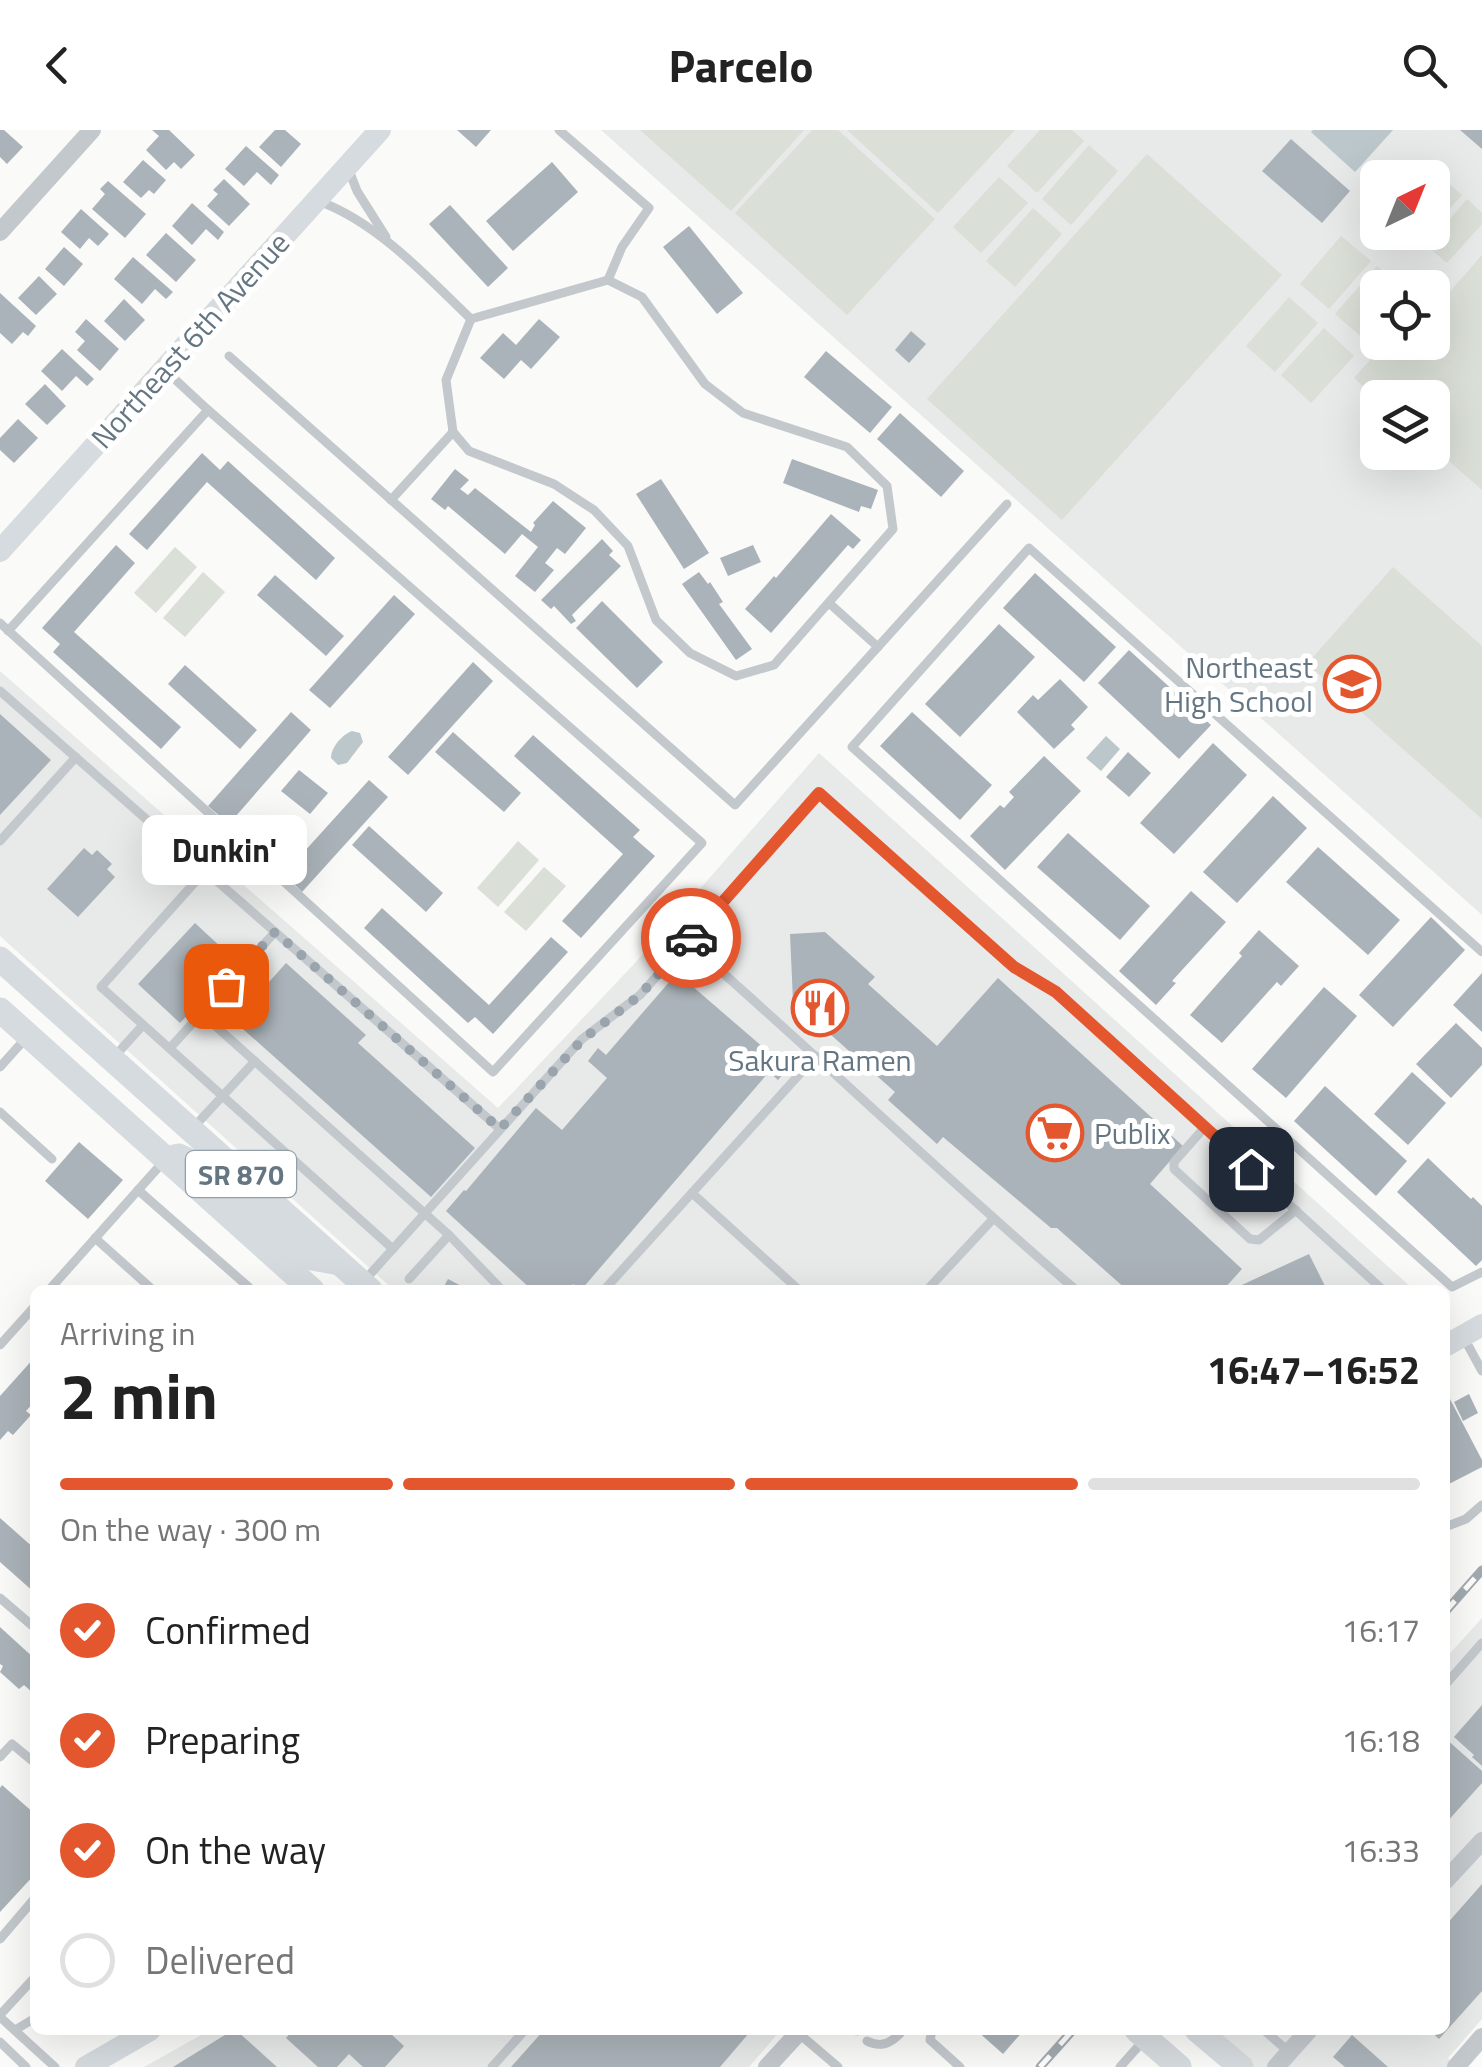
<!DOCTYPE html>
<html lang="en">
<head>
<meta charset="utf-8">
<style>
  :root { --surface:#fff; --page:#f2f2f2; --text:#222; --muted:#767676; --line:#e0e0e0; --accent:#e4572e }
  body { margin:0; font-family:"Titillium Web",sans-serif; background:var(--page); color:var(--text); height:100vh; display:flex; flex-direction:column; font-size:38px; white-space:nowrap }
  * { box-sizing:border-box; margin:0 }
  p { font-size:32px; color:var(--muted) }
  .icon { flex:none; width:55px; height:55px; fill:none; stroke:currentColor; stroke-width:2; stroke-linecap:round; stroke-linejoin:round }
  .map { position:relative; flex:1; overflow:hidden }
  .details { position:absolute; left:30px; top:1155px; width:1420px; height:750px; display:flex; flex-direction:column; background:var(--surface); border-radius:15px; box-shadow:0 10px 40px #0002 }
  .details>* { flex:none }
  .needle { width:65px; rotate:43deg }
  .buttons { position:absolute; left:1360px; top:30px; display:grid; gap:20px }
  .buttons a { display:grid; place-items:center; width:90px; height:90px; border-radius:15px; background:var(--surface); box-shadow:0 10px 40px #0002; font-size:50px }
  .pin { position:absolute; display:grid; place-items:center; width:85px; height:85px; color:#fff; margin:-42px; border-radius:20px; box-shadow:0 5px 15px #0006 }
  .courier { position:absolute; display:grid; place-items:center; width:100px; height:100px; margin:-50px; border:8px solid #e4572e; border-radius:50%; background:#fff; color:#222; box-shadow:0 2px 12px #0007 }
  .bubble { position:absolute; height:70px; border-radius:15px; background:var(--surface); box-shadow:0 10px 40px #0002; font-size:32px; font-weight:700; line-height:70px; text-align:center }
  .headline em { font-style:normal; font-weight:700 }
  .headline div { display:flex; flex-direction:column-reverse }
  .headline { display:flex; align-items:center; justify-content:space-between; height:170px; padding:0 30px }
  h1 { font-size:65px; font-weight:700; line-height:75px }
  .bar { display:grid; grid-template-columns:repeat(4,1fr); gap:15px 10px; align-content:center; height:120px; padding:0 30px }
  .bar i { height:12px; border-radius:8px; background:var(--line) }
  .bar .selected { background:var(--accent) }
  .bar p { grid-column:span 4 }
  ol { padding:0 30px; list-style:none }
  li { display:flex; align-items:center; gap:30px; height:110px }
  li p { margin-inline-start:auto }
  li .icon { padding:10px; border-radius:50%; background:var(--accent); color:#fff; stroke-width:4 }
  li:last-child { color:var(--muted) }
  li i { width:55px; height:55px; border:5px solid var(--line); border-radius:50% }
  header { display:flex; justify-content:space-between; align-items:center; height:130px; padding:0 30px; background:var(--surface); font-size:45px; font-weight:700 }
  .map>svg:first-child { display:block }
</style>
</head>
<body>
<header><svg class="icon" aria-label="back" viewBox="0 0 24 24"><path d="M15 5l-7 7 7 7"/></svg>Parcelo<svg class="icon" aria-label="search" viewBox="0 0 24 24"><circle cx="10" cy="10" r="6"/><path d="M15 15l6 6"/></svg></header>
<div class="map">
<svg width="1482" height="1937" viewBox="0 0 1482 1937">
  <rect width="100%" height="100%" fill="#fafaf8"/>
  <!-- built -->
  <g fill="#e8e9e9" fill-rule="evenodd">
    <path d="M601 0H1482V785ZM1378 48H1432V102H1378ZM1378 158H1432V212H1378ZM1378 268H1432V322H1378Z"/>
    <path d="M0 541 498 978 634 834 819 623 1414 1160H394L0 806Z"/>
    <path d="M1482 1488V1889L1448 1928 1456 1937H1251L1209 1900H1445V1529Z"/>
    <path d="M210 1900H781L749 1937H144Z"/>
  </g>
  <!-- green -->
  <g fill="#dadfd7">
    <path d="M640 0H804L731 81Z"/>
    <path d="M812 0H838L935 89 847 185 735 83Z"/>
    <path d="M847 0H1015L938 83Z"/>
    <path d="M1040 0H1072L1084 11 1037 63 1007 36Z"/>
    <path d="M1089 15 1118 41 1071 95 1042 69Z"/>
    <path d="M1147 24 1282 145 1062 390 927 269Z"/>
    <path d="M1439 45 1462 65 1433 97V52Z"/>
    <path d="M999 47 1028 73 981 123 953 97Z"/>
    <path d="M1467 69 1482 83V94L1447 133 1427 116Z"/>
    <path d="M1033 78 1062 104 1015 157 986 131Z"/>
    <path d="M1341 106 1371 131 1329 179 1300 154Z"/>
    <path d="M1482 125V360L1433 317 1432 268 1377 269 1354 248 1385 213 1432 212 1433 158 1434 157 1446 166Z"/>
    <path d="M1377 136 1401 157 1378 158 1377 196 1365 210 1335 184Z"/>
    <path d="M1289 167 1318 193 1275 242 1246 216Z"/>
    <path d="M1324 198 1354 226 1311 273 1281 245Z"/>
    <path d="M175 417 197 437 156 483 134 463Z"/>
    <path d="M1393 437 1482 516V689L1307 534Z"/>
    <path d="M203 442 225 462 185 507 163 488Z"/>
    <path d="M518 711 539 730 498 777 477 758Z"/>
    <path d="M544 737 566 756 526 801 504 782Z"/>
  </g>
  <!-- water -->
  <g fill="#bbc7cb">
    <path d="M1313 0H1393L1355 42 1311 2Z"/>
    <path d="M352 601 360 603 363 612 347 633 338 635 331 628C331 617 342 605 352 601Z"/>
    <path d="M1106 606 1120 619 1101 641 1086 628Z"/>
  </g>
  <!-- building -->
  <g fill="#aab3b9">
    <path d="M0 0H4L23 17 7 34 0 27Z"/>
    <path d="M152 0H169L195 25 181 39 174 32 166 40 146 20 159 6Z"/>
    <path d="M275 0H285L301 14 281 37 259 17Z"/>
    <path d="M457 0H491L476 17Z"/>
    <path d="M1460 0H1482V19Z"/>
    <path d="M1291 9 1350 61 1322 93 1262 41Z"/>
    <path d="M246 16 279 45 271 55 257 42 244 56 225 39Z"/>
    <path d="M143 30 166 50 154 64 149 60 141 68 123 52Z"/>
    <path d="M552 32 578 62 513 121 486 91Z"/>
    <path d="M224 49 250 74 229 96 207 76 218 64 213 60Z"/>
    <path d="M108 51 146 84 125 108 92 79 105 64 100 59Z"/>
    <path d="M192 73 224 102 218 110 206 99 192 115 172 96Z"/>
    <path d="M450 75 508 138 488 157 429 94Z"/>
    <path d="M81 79 109 104 98 116 89 108 80 119 61 102Z"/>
    <path d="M689 96 743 163 717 184 663 117Z"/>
    <path d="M166 103 196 130 176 152 146 125Z"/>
    <path d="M64 117 83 134 64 156 45 139Z"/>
    <path d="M133 127 173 162 166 169 155 159 142 174 114 149Z"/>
    <path d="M39 146 57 164 36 185 18 168Z"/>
    <path d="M0 163 36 196 28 206 23 202 12 214 0 203Z"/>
    <path d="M124 169 145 190 125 211 104 191Z"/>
    <path d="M86 189 119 219 100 241 77 220 85 211 75 202Z"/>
    <path d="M539 189 560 207 531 239 521 230 504 249 480 228 503 203 516 215Z"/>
    <path d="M911 201 926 214 909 233 895 220Z"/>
    <path d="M62 219 94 249 87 256 76 246 62 261 41 241Z"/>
    <path d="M826 221 892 277 870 303 804 247Z"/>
    <path d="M45 254 66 276 47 295 25 274Z"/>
    <path d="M900 283 964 341 941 367 877 309Z"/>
    <path d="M18 289 38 308 14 333 0 320V308Z"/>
    <path d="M202 323 220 340 228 331 335 428 316 450 207 352 147 420 129 404Z"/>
    <path d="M792 329 878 360 871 379 861 376 859 382 783 353Z"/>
    <path d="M455 339 469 350 460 359 468 365 475 358 531 402 535 395 533 393 553 371 586 398 565 424 557 418 545 433 554 440 535 462 515 446 538 417 522 404 505 424 448 376 445 380 431 369Z"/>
    <path d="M661 349 709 423 684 439 636 364Z"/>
    <path d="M831 384 861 410 853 419 848 415 771 503 745 479 774 446 776 448Z"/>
    <path d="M602 409 613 421 609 425 621 436 572 485 576 491 571 494 554 476 551 479 541 470Z"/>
    <path d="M116 415 135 433 74 502 181 597 161 619 53 522 60 514 42 498Z"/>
    <path d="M753 415 761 432 728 446 720 428Z"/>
    <path d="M699 442 708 454 710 452 723 472 719 474 752 519 736 530 682 454Z"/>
    <path d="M1035 443 1116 517 1084 552 1003 478Z"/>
    <path d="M275 445 344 506 326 526 257 465Z"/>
    <path d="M394 465 415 484 330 578 309 560Z"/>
    <path d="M602 471 663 532 637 558 576 498Z"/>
    <path d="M999 494 1035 527 960 607 925 574Z"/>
    <path d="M1129 520 1211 595 1179 629 1098 553Z"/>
    <path d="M473 532 493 551 408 645 388 627Z"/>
    <path d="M185 535 257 600 240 619 168 554Z"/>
    <path d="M1060 549 1088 577 1071 595 1075 599 1054 619 1017 582 1033 565 1038 570Z"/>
    <path d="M291 582 311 600 229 694 208 676Z"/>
    <path d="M912 582 992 655 960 690 880 616Z"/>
    <path d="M0 584 51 630 0 685Z"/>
    <path d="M453 602 521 663 504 682 435 622Z"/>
    <path d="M533 605 640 700 633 707 655 726 581 808 562 791 623 724 514 626Z"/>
    <path d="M1213 613 1247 645 1174 724 1140 693Z"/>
    <path d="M1128 622 1151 643 1129 667 1106 647Z"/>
    <path d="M1044 626 1081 661 1005 740 970 706 1000 675 1004 678 1014 667 1009 662Z"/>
    <path d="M299 640 328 663 310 684 281 661Z"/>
    <path d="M369 650 388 667 302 762 284 744Z"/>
    <path d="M1273 666 1307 698 1237 773 1203 742Z"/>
    <path d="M369 696 443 763 426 782 352 715Z"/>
    <path d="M1068 703 1150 776 1120 810 1037 737Z"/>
    <path d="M1318 717 1400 790 1368 825 1286 752Z"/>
    <path d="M84 718 92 725 97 720 112 734 107 739 115 747 78 787 47 759Z"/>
    <path d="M1191 761 1226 792 1172 851 1176 853 1156 875 1119 841Z"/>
    <path d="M382 778 489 875 551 807 568 822 493 904 475 887 468 893 364 798Z"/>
    <path d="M1431 787 1465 820 1393 897 1359 865Z"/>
    <path d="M195 793 237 832 180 893 138 854Z"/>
    <path d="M1259 800 1299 836 1281 856 1277 852 1222 913 1190 885 1242 826 1239 823Z"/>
    <path d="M825 802 875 847 868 854 937 916 998 848 1183 1016 1150 1054 1242 1139 1223 1160H1127L1057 1098H1051L943 1007 937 1014 888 970 895 962 793 871 790 804Z"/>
    <path d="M286 833 366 905 358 913 475 1018 431 1067 234 891Z"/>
    <path d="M677 843 772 925 775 923 790 936 778 950 769 942 581 1160 573 1154 568 1160H532L446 1081 464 1060 466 1061 536 978 562 1000 607 948 588 931 598 918 606 925Z"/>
    <path d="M1482 843V902L1453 875Z"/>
    <path d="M1324 857 1357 886 1286 968 1252 939Z"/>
    <path d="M1456 893 1482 918V935L1451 968 1416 934Z"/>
    <path d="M1412 942 1446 973 1408 1015 1374 984Z"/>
    <path d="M1325 956 1407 1031 1376 1066 1294 991Z"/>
    <path d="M79 1012 123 1050 88 1089 45 1051Z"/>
    <path d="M1428 1028 1471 1069 1473 1067 1482 1076V1130L1476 1136 1397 1062Z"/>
    <path d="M1309 1124 1327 1160H1231Z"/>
    <path d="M448 1149 469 1160H442Z"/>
    <path d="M35 1227V1271L26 1281 31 1285 13 1305 8 1301 0 1310V1266Z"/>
    <path d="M1469 1264 1478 1283 1463 1291 1454 1272Z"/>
    <path d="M1450 1269 1482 1330V1337L1445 1356V1271Z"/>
    <path d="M0 1388 35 1419V1463L0 1432Z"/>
    <path d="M0 1497 35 1529V1559L32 1562 24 1555 19 1559 0 1542 3 1536 0 1534Z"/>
    <path d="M1482 1575V1636L1472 1627 1474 1625 1454 1607Z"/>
    <path d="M1445 1608 1482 1641V1653L1445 1694Z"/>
    <path d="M2 1655 35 1684V1744L0 1782V1658Z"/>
    <path d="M1482 1754V1861L1439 1909 1429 1900H1445V1796Z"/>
    <path d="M233 1900H236L277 1937H173Z"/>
    <path d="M293 1900H396L391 1904 404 1916 385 1937H363L349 1924 337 1937H318L286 1908Z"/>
    <path d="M544 1900H746L749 1903 720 1937H511Z"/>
    <path d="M976 1900H1024L1003 1924Z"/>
    <path d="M1352 1905 1388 1937H1345L1333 1927Z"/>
  </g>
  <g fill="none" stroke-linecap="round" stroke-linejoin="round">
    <!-- lane -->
    <g stroke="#c3c8cc" stroke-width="9">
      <path d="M559 0 649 78 622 117 608 150"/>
      <path d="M348 38 357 61 386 107"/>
      <path d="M321 72C379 94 427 147 471 189"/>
      <path d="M608 150 642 167 705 254 743 283 847 317 887 356 893 399 774 535 736 546 690 523 656 490 628 416 594 380 554 354 469 321 453 302 446 250 471 189Z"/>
      <path d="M229 226 735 675 1007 374"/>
      <path d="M391 370 453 302"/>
      <path d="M829 473 878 517"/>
      <path d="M0 493 493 942 702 713 208 280 166 241"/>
      <path d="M8 501 208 280"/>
      <path d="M0 561 500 999"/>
      <path d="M0 711 76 627"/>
      <path d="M205 741 101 857 393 1119"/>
      <path d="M688 812C819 927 944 1047 1076 1160"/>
      <path d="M1482 822 1029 418 852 617 1452 1157 1482 1142"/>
      <path d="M202 884 449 1105 502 1160"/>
      <path d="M170 918 275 802"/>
      <path d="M115 926 143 895"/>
      <path d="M0 937 25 909"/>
      <path d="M0 982 52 1029"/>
      <path d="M1205 997 1174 1032V1039L1250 1109 1259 1110 1296 1080"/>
      <path d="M192 999 255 931"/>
      <path d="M138 1060 252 1160"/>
      <path d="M692 1063 799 1160"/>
      <path d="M95 1108 153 1160"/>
      <path d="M409 1149 449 1105"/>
      <path d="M363 1152 582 909 640 865 819 663 1014 837 1056 862 1383 1160"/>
      <path d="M49 1160 164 1031"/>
      <path d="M604 1160 816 926"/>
      <path d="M927 1160 993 1089"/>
      <path d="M1464 1208 1482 1241"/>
      <path d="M0 1215 35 1176"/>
      <path d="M1445 1397 1466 1389 1482 1375"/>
      <path d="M0 1468 35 1498"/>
      <path d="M1445 1555 1482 1513"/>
      <path d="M0 1627 12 1614 35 1633"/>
      <path d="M0 1809 35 1768"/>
      <path d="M0 1885 35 1847"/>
      <path d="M0 1887 55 1937"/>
      <path d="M15 1900 35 1888"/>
      <path d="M856 1900 857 1901"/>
      <path d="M932 1900 930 1910 960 1937"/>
      <path d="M1264 1900 1289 1922"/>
      <path d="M797 1902 838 1937"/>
      <path d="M867 1911C882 1919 893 1912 903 1900"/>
      <path d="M0 1912 26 1937"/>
      <path d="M492 1937 525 1900"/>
      <path d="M1120 1937 1144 1910"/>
    </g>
    <!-- street -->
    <g stroke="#c3c8cc" stroke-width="18">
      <path d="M0 102 92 0"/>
      <path d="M1445 1751 1482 1711"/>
      <path d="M767 1937 801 1900"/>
      <path d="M1276 1937 1309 1900"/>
      <path d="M1456 1937 1482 1907"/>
    </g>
    <!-- secondary -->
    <g stroke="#d6dbdf" stroke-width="22">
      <path d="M0 421 380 0"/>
      <path d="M1445 1216 1482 1195"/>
      <path d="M86 1937 150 1900"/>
    </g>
    <!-- primary -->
    <g stroke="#d6dbdf" stroke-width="25">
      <path d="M0 829 370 1160"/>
      <path d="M0 880 312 1160"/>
      <path d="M166 1029 179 1026 203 1037 300 1122 312 1128 334 1132"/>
      <path d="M1137 1900 1179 1937"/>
      <path d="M1197 1900 1241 1937"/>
    </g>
    <!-- rail casing -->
    <g stroke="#a2aab0" stroke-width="9">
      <g id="rail">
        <path d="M1445 1482 1482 1440"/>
        <path d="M1040 1937 1073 1900"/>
      </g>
    </g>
    <!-- rail -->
    <use href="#rail" stroke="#fff" stroke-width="5" stroke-dasharray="15" stroke-linecap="butt"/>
  </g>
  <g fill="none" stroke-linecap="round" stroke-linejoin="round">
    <!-- done -->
    <path stroke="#99a4ac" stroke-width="10" stroke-dasharray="0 18" d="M226 856 275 802 500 999 582 910 640 865 691 808"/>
    <!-- route -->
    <path stroke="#e4572e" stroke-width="12" d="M691 808 819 663 1014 837 1056 862 1251 1039"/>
  </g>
  <!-- icons -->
  <defs>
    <g id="school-ring" transform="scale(2.875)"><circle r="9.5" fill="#fff" stroke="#e4572e" stroke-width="1.5"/><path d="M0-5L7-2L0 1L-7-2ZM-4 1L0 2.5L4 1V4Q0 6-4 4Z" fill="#e4572e"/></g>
    <g id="restaurant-ring" transform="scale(2.875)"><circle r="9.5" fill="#fff" stroke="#e4572e" stroke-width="1.5"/><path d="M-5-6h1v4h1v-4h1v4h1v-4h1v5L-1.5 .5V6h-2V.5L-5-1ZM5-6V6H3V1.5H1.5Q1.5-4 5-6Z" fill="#e4572e"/></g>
    <g id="supermarket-ring" transform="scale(2.875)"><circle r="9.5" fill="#fff" stroke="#e4572e" stroke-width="1.5"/><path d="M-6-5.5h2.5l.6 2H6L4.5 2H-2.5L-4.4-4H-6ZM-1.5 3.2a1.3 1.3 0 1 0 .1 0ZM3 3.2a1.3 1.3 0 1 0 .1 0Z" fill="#e4572e"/></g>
  </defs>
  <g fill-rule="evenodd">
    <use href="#school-ring" x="1352" y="554"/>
    <use href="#restaurant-ring" x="820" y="878"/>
    <use href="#supermarket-ring" x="1055" y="1003"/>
  </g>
  <g text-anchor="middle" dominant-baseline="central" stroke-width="10" stroke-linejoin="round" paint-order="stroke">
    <!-- shield labels -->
    <rect fill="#fff" stroke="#939fa8" stroke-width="2.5" x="186" y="1021" width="110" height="46" rx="8"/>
    <g font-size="28" font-weight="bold" fill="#657683">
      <text x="241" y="1044">SR 870</text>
    </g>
    <!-- street labels -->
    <g font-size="30" fill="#657683" stroke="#fff">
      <text transform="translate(190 210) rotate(-48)">Northeast 6th Avenue</text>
    </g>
    <!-- poi labels -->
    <g font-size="30" fill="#657683" stroke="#fff" text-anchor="end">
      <text x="1313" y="537">Northeast<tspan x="1313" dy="34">High School</tspan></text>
      <text x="820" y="930" text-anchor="middle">Sakura Ramen</text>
      <text x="1094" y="1003" text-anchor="start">Publix</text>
    </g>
  </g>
</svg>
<div class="buttons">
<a><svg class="needle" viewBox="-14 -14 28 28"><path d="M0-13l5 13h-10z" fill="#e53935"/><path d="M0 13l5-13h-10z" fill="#767676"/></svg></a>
<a><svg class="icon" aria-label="locate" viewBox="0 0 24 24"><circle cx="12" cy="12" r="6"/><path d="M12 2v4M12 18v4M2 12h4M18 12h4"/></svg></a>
<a><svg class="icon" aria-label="layers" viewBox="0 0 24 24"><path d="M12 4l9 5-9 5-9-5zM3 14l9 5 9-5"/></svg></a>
</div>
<div class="pin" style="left:226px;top:856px;background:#ea580c"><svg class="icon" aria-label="bag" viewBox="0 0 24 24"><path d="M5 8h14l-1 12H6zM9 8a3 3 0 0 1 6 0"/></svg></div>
<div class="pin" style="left:1251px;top:1039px;background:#1f2937"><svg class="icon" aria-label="home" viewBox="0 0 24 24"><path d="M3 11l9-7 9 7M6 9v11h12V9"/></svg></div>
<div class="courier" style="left:691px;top:808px"><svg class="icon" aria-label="car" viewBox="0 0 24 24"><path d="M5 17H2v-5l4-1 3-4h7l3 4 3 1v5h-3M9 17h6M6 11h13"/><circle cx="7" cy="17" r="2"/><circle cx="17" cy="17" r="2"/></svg></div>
<div class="bubble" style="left:142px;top:685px;width:165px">Dunkin'</div>
<section class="details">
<div class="headline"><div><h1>2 min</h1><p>Arriving in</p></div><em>16:47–16:52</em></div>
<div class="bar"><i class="selected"></i><i class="selected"></i><i class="selected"></i><i></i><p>On the way · 300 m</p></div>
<ol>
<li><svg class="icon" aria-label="check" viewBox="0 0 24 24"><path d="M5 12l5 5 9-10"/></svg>Confirmed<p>16:17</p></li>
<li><svg class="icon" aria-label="check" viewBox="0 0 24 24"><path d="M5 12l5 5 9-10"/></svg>Preparing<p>16:18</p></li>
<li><svg class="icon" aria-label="check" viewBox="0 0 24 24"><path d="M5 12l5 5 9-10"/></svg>On the way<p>16:33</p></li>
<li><i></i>Delivered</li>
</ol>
</section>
</div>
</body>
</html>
